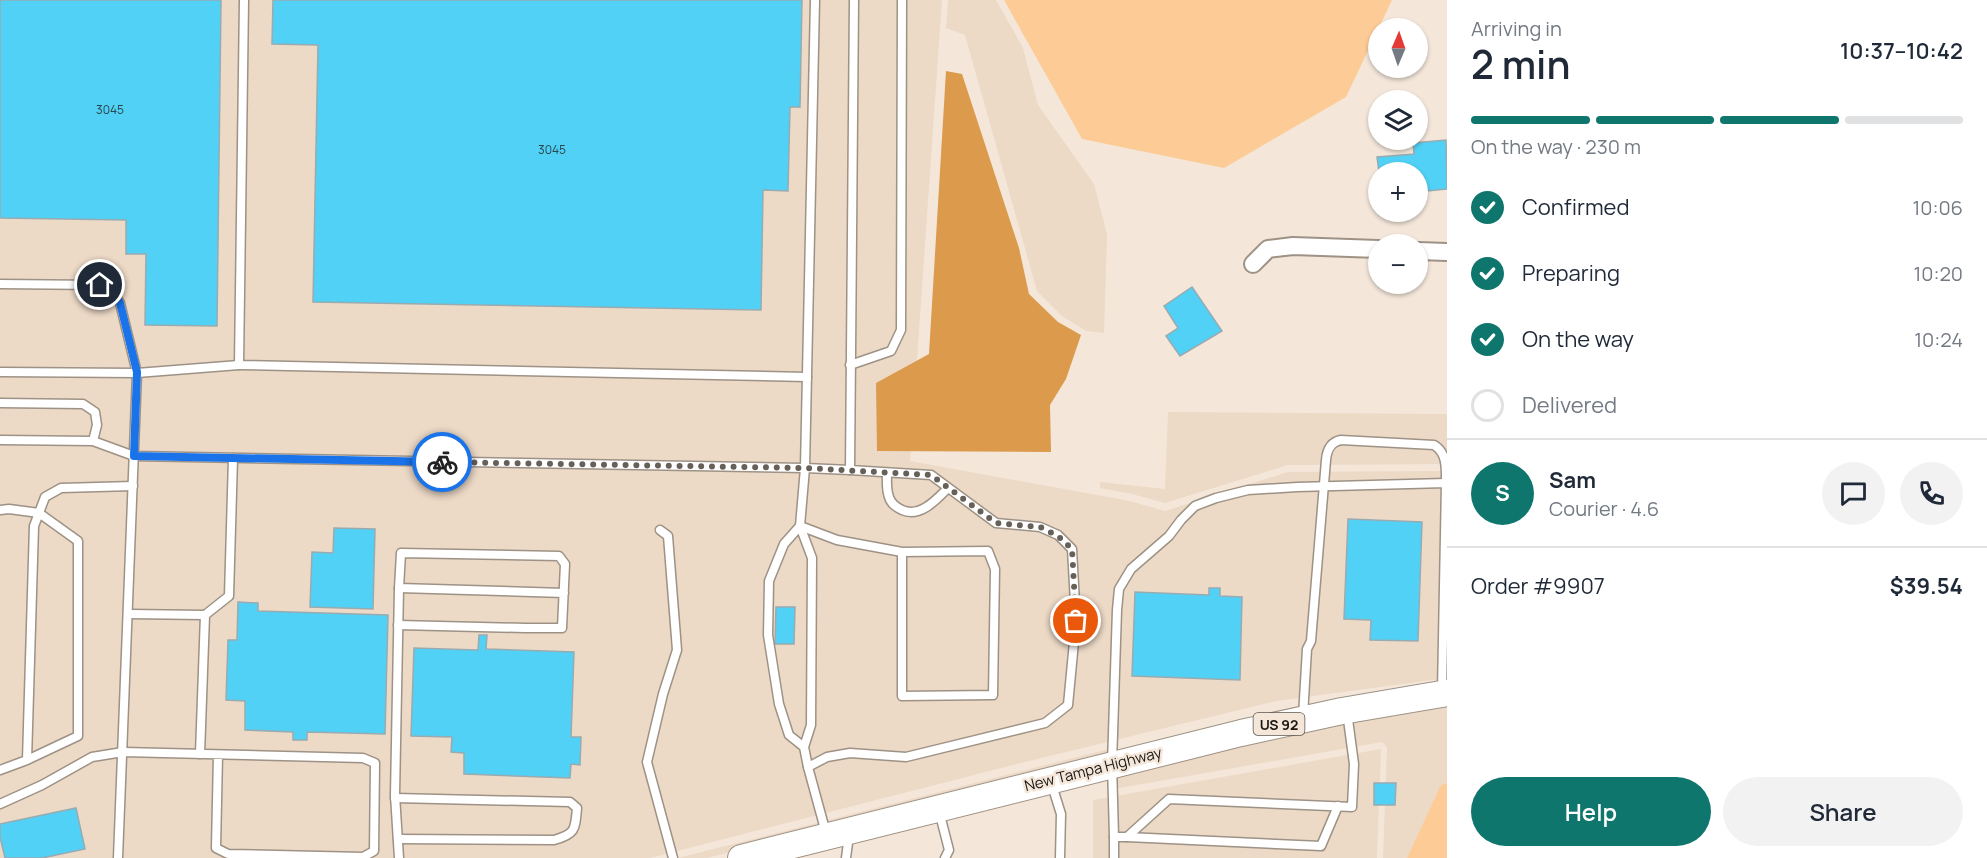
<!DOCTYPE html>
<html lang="en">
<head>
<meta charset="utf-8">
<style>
  :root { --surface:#fff; --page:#f2f2f3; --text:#1f2937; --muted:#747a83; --line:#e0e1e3; --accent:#0f766e }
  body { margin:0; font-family:Manrope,sans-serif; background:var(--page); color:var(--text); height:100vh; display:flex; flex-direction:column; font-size:22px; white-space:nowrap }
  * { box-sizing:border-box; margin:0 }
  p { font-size:20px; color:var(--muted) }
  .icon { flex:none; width:33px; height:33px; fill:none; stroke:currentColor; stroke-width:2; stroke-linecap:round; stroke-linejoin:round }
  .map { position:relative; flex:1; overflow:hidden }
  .details { display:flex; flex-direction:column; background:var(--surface); width:540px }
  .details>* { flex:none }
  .needle { width:39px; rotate:2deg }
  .fabs { position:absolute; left:1368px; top:18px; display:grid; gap:12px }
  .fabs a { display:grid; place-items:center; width:60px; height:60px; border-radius:50%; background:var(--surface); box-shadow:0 2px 4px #0004; font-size:30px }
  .pin { position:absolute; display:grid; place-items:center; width:51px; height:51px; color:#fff; margin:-26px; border:3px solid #fff; border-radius:50%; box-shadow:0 2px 6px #0007 }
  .courier { position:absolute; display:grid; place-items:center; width:60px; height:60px; margin:-30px; border:4px solid #1a73e8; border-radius:50%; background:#fff; color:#222; box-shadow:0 2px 8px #0007 }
  .head em { font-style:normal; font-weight:600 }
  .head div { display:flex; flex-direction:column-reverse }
  .head { display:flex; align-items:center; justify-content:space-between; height:102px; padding:0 24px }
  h1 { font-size:39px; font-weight:600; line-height:45px }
  .bar { display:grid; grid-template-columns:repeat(4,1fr); gap:9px 6px; align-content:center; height:72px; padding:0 24px }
  .bar i { height:8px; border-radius:4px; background:var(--line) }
  .bar .current { background:var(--accent) }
  .bar p { grid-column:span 4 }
  .line { display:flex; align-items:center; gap:15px; padding:0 24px; border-top:2px solid var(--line) }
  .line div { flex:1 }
  .round { display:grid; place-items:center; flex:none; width:63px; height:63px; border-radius:32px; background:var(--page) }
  ol { padding:0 24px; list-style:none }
  li { display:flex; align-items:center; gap:18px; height:66px }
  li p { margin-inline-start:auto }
  li .icon { padding:6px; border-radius:50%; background:var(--accent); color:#fff; stroke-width:4 }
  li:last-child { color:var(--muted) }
  li i { width:33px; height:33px; border:3px solid var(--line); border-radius:50% }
  .action { display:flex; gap:12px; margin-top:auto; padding:12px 24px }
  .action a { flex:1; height:69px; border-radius:36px; background:var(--accent); color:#fff; font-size:24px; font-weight:600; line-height:69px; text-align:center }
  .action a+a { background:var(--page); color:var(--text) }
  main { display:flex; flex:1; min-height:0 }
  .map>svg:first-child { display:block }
</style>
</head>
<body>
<main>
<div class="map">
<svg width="1447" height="858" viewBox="0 0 1447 858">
  <rect width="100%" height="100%" fill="#f4e7da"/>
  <!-- built -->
  <g fill="#ecd9c6">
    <path d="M0 0H942L910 461 1130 501 1165 511 1288 472 1447 471V678L1276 701 1025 762 650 858H0Z"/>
    <path d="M948 0H996L1023 48 1038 105 1094 184 1107 234 1104 333 1086 331 1062 316 1037 291 965 35 946 28Z"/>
    <path d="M1168 412 1447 414V464L1288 465 1165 503 1132 494 1100 488V482L1165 489Z"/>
    <path d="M1447 701V783L1441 786 1407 858H1383L1387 747 1382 742 1114 789V772Z"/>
    <path d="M1113 748 1114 755 707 858H678Z"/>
    <path d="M1381 749 1377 858H1093V800Z"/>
  </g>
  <!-- green -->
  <g fill="#fdcb96">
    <path d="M1004 0H1392L1346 97 1224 168 1082 139Z"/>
    <path d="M1447 783V858H1407L1441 785Z"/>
  </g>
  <!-- water -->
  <path fill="#dc9a4d" d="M946 71 962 74 1019 248 1029 294 1058 322 1081 335 1066 379 1050 405 1051 452 877 451 876 383 929 354Z"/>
  <!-- building -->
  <g fill="#50d1f5" stroke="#98abb1" stroke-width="1.5">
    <path d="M0 0H221L217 326 145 325 146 254H126V220L0 218Z"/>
    <path d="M273 0H802L800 107H790L788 191 763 190 761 310 313 302 318 45 272 44Z"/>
    <path d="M1446 140 1447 189 1418 192V172H1379L1377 157 1414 154 1413 143Z"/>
    <path d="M1192 287 1222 331 1180 356 1166 336 1178 328 1164 306Z"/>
    <path d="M1348 519 1422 522 1418 641 1370 640 1371 620 1344 619Z"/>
    <path d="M334 528 375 529 373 609 310 607 312 552 333 553Z"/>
    <path d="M1209 588H1220V596L1242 597 1240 680 1132 676 1135 592 1209 595Z"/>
    <path d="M238 602 258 603V611L388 615 385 734 307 732V740H293V732L245 730V701L226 700 228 640H237Z"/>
    <path d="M776 607H795L794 644H775Z"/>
    <path d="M479 635H487L486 649 574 652 571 737H581L580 765 571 764 570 778 464 774V753L451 752 452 737 411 736 414 648 478 650Z"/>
    <path d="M1374 783H1396L1395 805H1374Z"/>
    <path d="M76 808 85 849 42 858H5L0 837V824Z"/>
  </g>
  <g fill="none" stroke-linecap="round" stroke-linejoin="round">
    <!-- lane casing -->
    <g stroke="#9d9285" stroke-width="11">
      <g id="lane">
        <path d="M244 0 239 365 807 377"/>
        <path d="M0 284 100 285 113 293 120 303 137 373 0 372"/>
        <path d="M850 365 891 351 901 330 902 0"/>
        <path d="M0 403 83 404 95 412 97 425 93 441"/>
        <path d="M0 440 93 441 134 456 805 468 815 0"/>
        <path d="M850 470 805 468 800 526 837 540 902 552 988 551 995 569 993 695 902 696V552"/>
        <path d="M887 473C887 480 886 489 889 497 891 504 896 507 902 510 920 518 936 500 947 489"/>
        <path d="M0 510 9 509 39 513 45 497 61 488 133 486"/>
        <path d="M660 530 668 536 677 650 663 694 647 762 673 858"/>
        <path d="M129 614 205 615"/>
        <path d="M398 625 525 628H562L565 564 559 556 401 553 399 588 564 593"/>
        <path d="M1347 712 1354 764 1352 807 1169 799 1127 837H1114L1112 764 1117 610 1119 589 1131 569 1169 536 1181 520 1195 506 1216 498 1248 490 1297 487 1446 483 1442 690"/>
        <path d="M1303 716 1307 649 1311 641 1326 460C1327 449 1331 442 1341 440L1434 445C1447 453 1446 467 1446 483"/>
        <path d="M804 747 789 735 779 704 768 635 769 581 784 544 800 526 812 558 811 725 804 747 808 767"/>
        <path d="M200 754 205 615 229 596 233 458"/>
        <path d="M0 770 27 760 78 736V541L39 513 34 526 27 760"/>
        <path d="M1051 782 1061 814 1060 858"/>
        <path d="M395 798 570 802 577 808C575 829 576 834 554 840L398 839"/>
        <path d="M0 804 42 785 92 757 123 752 363 758 375 763 374 851 363 857 228 854 216 848 218 755"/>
        <path d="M939 811 949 850 945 858"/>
        <path d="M826 833 808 767 827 757 850 753 906 757 1045 723 1068 705 1076 621 1072 549 1058 535 1040 527 996 523 931 475 850 470 854 0"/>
        <path d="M1127 837 1321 846 1338 806"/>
        <path d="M118 858 137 373 239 365"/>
        <path d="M399 858 395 795 399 588"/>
        <path d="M846 858 849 835"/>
        <path d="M1114 858V837"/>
      </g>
    </g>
    <!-- street casing -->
    <g stroke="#9d9285" stroke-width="20">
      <g id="street">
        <path d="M1418 251 1447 252"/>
        <path d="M1253 264 1268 249 1293 246 1378 249"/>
      </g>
    </g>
    <!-- primary casing -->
    <g stroke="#9d9285" stroke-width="28">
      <path id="primary" d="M741 858 1241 733 1342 711 1447 693"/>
    </g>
    <!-- lane -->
    <use href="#lane" stroke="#fff" stroke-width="8"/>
    <!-- street -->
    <use href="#street" stroke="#fff" stroke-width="16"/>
    <!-- primary -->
    <use href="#primary" stroke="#fff" stroke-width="26"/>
  </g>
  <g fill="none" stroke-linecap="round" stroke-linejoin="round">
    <!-- done -->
    <path stroke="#676058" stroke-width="6" stroke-dasharray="0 10.8" d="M442 462 805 468 931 475 996 523 1040 527 1058 536 1072 549 1076 621"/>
    <!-- route -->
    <path stroke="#1a73e8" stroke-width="8" d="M100 285 113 292 120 303 137 372 134 456 442 462"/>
  </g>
  <g text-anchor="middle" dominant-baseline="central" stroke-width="5" stroke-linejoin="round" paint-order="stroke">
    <!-- number labels -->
    <g font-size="12" fill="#28464b">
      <text x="110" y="109">3045</text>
      <text x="552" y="149">3045</text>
    </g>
    <!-- shield labels -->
    <rect fill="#f4e7da" stroke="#5c554e" stroke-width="1.5" x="1253.5" y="713" width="51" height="22" rx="4.5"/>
    <g font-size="14" font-weight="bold" fill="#1b1712">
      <text x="1279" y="724">US 92</text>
    </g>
    <!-- street labels -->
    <g font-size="15" fill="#1b1712" stroke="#f4e7da">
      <text transform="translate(1093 769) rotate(-14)">New Tampa Highway</text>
    </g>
  </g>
</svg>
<div class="fabs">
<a><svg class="needle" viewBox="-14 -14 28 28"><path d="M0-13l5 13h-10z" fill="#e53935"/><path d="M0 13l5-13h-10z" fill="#747a83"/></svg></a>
<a><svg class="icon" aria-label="layers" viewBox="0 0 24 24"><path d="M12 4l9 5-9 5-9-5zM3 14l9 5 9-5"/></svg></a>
<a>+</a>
<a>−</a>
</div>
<div class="pin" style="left:1076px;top:621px;background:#ea580c"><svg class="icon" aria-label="bag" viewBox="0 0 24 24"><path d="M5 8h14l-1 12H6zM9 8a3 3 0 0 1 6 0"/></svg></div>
<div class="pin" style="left:100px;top:285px;background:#1f2937"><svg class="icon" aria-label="home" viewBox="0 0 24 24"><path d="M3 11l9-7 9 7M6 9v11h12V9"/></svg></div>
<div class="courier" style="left:442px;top:462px"><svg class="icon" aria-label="bike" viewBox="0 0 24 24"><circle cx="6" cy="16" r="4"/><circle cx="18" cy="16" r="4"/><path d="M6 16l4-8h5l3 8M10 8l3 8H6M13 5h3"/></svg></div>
</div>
<section class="details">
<div class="head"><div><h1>2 min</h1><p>Arriving in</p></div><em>10:37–10:42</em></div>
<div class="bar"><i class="current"></i><i class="current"></i><i class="current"></i><i></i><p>On the way · 230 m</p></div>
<ol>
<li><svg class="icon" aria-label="check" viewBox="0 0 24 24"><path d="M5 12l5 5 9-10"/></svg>Confirmed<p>10:06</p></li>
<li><svg class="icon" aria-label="check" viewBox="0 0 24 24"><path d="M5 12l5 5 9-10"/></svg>Preparing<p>10:20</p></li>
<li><svg class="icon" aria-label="check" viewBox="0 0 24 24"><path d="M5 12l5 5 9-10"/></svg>On the way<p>10:24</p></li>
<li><i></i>Delivered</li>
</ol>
<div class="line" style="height:108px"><b class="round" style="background:var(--accent);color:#fff">S</b><div><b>Sam</b><p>Courier · 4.6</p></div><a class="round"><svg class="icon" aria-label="chat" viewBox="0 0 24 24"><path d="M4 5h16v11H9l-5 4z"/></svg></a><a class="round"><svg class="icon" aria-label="phone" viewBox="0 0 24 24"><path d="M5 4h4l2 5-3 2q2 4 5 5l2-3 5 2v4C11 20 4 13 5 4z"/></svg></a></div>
<div class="line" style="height:78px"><div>Order #9907</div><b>$39.54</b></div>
<div class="action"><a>Help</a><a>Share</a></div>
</section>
</main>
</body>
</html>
